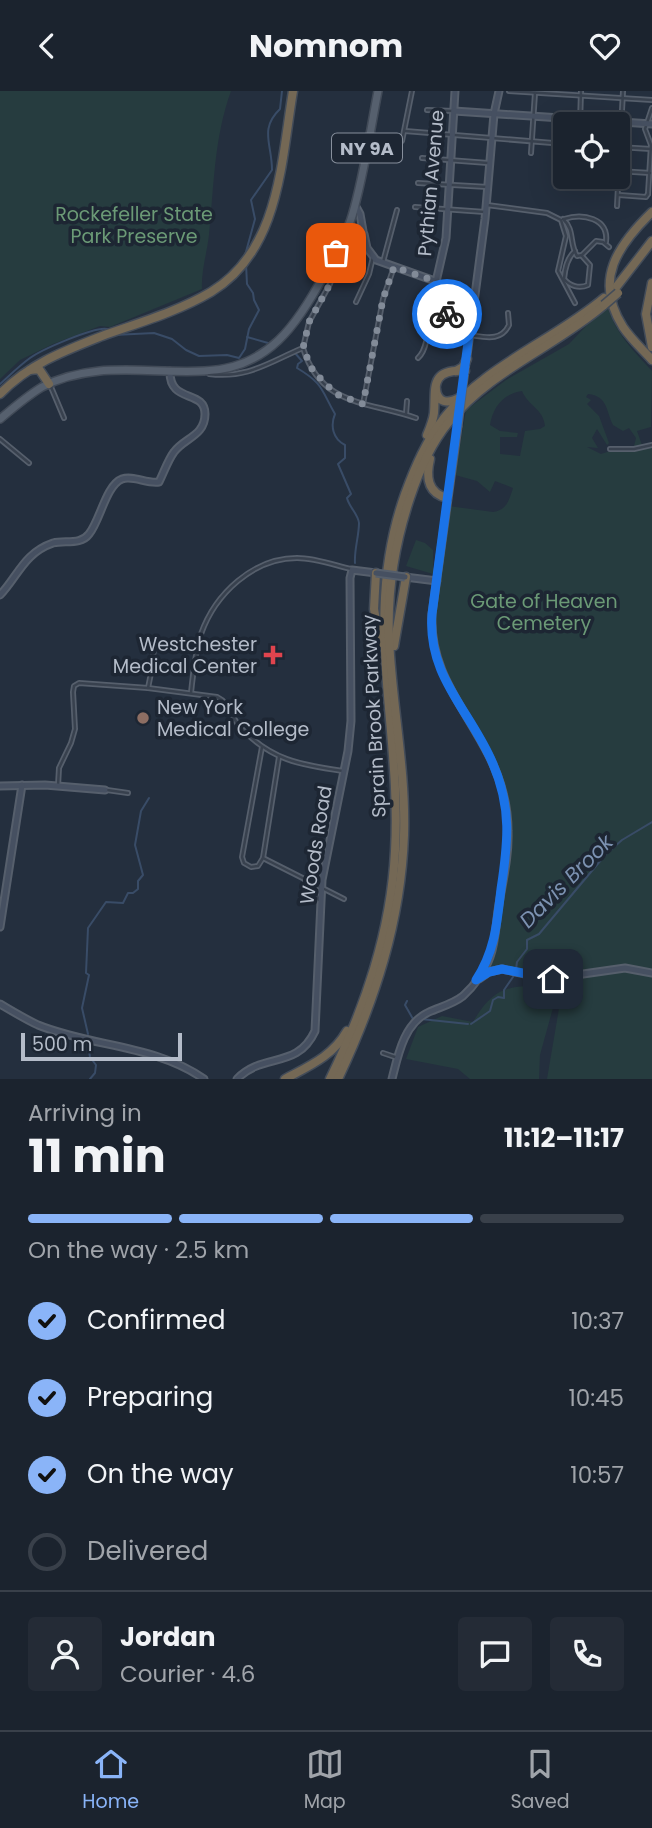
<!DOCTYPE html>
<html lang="en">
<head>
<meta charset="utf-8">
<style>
  :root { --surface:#1b232e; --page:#242b36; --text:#f1f3f6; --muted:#a0a4aa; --line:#39404a; --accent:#8ab4f8 }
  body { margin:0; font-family:Poppins,sans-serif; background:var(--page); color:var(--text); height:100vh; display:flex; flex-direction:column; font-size:26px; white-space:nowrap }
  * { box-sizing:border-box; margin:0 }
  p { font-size:23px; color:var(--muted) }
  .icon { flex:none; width:38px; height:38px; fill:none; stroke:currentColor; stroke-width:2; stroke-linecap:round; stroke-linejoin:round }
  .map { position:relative; height:988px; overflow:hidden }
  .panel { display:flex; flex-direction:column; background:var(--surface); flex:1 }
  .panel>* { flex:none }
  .tools { position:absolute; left:553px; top:21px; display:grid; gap:14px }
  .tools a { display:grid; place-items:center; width:77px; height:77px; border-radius:7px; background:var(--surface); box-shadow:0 7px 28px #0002,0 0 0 2px var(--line); font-size:35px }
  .scale { position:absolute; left:21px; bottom:18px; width:161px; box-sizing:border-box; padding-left:7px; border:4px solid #b4bcc9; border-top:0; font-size:19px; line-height:24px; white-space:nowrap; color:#b4bcc9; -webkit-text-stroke:5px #1d2633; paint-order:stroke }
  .pin { position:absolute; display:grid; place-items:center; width:60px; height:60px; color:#fff; margin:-30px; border-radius:14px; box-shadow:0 4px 10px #0006 }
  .courier { position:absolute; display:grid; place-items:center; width:70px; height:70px; margin:-35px; border:5px solid #1a73e8; border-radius:50%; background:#fff; color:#222; box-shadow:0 2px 9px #0007 }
  .head em { font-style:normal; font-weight:700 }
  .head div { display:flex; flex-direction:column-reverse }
  .head { display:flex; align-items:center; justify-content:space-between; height:119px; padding:0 28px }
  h1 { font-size:46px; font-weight:700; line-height:52px }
  .bar { display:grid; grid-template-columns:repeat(4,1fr); gap:10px 7px; align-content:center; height:84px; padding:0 28px }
  .bar i { height:9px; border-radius:5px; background:var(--line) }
  .bar .selected { background:var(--accent) }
  .bar p { grid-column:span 4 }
  .line { display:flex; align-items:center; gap:18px; padding:0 28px; border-top:2px solid var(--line) }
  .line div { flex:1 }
  .round { display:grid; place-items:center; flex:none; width:74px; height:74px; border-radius:7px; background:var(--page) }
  ol { padding:0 28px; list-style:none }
  li { display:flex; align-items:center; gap:21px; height:77px }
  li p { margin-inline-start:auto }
  li .icon { padding:7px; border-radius:50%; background:var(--accent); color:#111; stroke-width:4 }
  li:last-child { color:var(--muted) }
  li i { width:38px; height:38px; border:4px solid var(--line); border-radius:50% }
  header { display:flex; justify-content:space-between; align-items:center; height:91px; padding:0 28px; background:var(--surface); font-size:32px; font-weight:700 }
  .menu { display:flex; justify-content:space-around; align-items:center; height:98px; border-top:2px solid var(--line); background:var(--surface); font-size:19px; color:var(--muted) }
  .menu a { display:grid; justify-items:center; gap:4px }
  .menu .selected { color:var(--accent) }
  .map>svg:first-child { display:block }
</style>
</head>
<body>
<header><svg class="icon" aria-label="back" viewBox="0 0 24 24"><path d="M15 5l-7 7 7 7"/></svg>Nomnom<svg class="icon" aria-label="heart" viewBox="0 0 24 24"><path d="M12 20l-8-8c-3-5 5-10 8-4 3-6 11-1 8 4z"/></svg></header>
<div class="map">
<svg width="652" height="988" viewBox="0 0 652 988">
  <rect width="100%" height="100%" fill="#242f3e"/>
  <!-- green -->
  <g fill="#263c3f" fill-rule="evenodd">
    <path d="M0 0H231C214 47 214 95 209 144 207 162 201 180 202 198L110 236 100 235 53 253 20 269 0 288Z"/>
    <path d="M608 217C616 243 634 260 652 280L651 336 637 340 642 354 634 355 636 347 629 337 623 340 613 334C606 320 608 305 588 303L586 306 591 309 587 313 599 325 609 352 607 354 597 338 592 347 598 357 587 356 601 363C617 357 635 358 652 355V880L639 876 551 887 503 877 484 883 489 873 509 758 501 688 440 574 433 531 448 415 493 421C507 419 509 409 513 397L495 390 490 401 477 390 455 384 466 319 506 289 569 253 586 235ZM522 300C528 315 543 317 545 335L540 338 525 340 520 365 500 363V346H517L518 342 500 340 490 334C493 316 503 303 522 300Z"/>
    <path d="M416 449 425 452 433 459V483L406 475Z"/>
    <path d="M624 879 652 885V988H547L564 888Z"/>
    <path d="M559 895 540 964 539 988H470L458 978 406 968 418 936 442 925 473 931C497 889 516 896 559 895Z"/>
  </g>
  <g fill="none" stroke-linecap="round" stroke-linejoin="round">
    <!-- stream -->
    <g stroke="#394c67" stroke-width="2">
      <path d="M244 168 255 128 251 109 272 79C272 53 259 38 280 18L282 0"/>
      <path d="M114 244 154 242 172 248 186 259 199 265 227 264 239 267 245 258 249 238 259 219 254 209 253 202 247 193 246 173"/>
      <path d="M247 246 268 252"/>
      <path d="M295 262 302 270 298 273 297 277C324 293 321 299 335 323 330 335 333 348 345 354V367L338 373 351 403 347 407C349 416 358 423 359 432 359 445 354 459 355 472"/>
      <path d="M0 293C10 284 19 275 30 267 41 259 95 235 107 238"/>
      <path d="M516 878 517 871 527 858V849L539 843 606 763 622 749 652 731"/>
      <path d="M407 910 405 914 413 928"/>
      <path d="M421 928 468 933"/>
      <path d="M471 933 490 920 493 909 498 906 504 907V899L515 883"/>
      <path d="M88 943 82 917 89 884 86 882 88 837 106 811 123 812 128 802H133L138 798V790L143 784 135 754 141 720 149 707"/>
      <path d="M88 954 90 966 96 974 95 982 90 988"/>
    </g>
    <!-- street casing -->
    <g stroke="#565f6c" stroke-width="6">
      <g id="street">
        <path d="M509 0 652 9"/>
        <path d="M427 19 454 20"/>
        <path d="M580 33 581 0"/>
        <path d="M405 40 565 53"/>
        <path d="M402 50 412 0"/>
        <path d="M618 56 651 58"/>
        <path d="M531 62 535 2"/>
        <path d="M422 67 488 72"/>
        <path d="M618 80 650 82"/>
        <path d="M418 92 488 96"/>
        <path d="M575 97 576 86"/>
        <path d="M648 103 651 54 645 38 652 17"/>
        <path d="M619 104 646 106 648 103"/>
        <path d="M487 114 547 122 561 129 566 145 558 180 575 212"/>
        <path d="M617 115 623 0"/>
        <path d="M415 116 485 121"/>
        <path d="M563 128C575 139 569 152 577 165L582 164 596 150 603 151 609 156"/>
        <path d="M564 128C583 122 609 127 606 151"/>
        <path d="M575 160C567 167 565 177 564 188 570 195 579 198 588 194L590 174 582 165"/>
        <path d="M383 171 397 119"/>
        <path d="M356 211 369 183 373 166"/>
        <path d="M469 244C485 246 501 251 509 234L508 222"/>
        <path d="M449 250 452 225"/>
        <path d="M303 257C321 316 368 310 416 327"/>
        <path d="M418 267C429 257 428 232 430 217"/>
        <path d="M209 283C248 288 269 271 303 257L309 231 330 193 339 167 337 162"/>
        <path d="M51 296 64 327"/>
        <path d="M363 313 383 208 394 176"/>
        <path d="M406 323 407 310"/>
        <path d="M0 348 29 372"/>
        <path d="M610 358H634L652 354"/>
        <path d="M147 551 154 552"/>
        <path d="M148 597 152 577 155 546"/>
        <path d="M191 602C193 582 195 562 201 543 215 503 253 467 297 467 315 467 334 474 351 478"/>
        <path d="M262 656 242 766 244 772 251 776 258 775 263 767 279 666"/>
        <path d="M58 695 59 677 71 652 75 638 73 601 74 595 79 592 148 597 217 606C230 612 231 626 240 636 271 669 300 674 343 680"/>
        <path d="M107 699 128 702"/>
        <path d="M263 767 344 808"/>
        <path d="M305 789 313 797 319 809"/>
        <path d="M383 962 398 967"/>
      </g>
    </g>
    <!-- secondary casing -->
    <g stroke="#565f6c" stroke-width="9">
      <g id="secondary">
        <path d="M455 0 446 147 430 217 458 227 471 229"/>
        <path d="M454 20 652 33"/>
        <path d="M355 114 360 123 363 140"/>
        <path d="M364 143 367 157 376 169 435 190"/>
        <path d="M463 295 485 128 494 23 499 0"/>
        <path d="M405 486 437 490"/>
        <path d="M0 504C18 485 24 462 53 452 65 449 81 454 89 443 100 430 106 394 122 388 133 384 147 393 159 391 164 381 168 369 174 361 184 347 205 345 205 323 205 298 169 313 170 280"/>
        <path d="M0 695 45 694 105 699"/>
        <path d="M0 836 22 694"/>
        <path d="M479 888 489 881 502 878 548 888 625 877 652 882"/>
        <path d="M0 913C12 920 25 928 38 934 92 956 156 954 204 988"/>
        <path d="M237 988C263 961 297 979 315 940L322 789 348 660 351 630 350 487 352 479 376 482"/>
        <path d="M392 988C398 964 404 932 429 921 440 916 453 913 463 905 474 895 485 880 490 866 496 850 496 830 499 813 503 789 509 764 508 740 508 714 500 686 488 663 464 616 429 579 432 523L458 336"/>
      </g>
    </g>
    <!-- primary casing -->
    <g stroke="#414a57" stroke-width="10">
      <path id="primary" d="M0 328C13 317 27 305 42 296 93 269 149 283 204 280 268 278 298 233 325 182 335 164 346 145 352 125 364 85 370 41 378 0"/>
    </g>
    <!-- highway casing -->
    <g stroke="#434c59" stroke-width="11">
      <g id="highway">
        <path d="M652 121C618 154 593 189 623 236 631 248 642 258 652 269"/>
        <path d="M652 192 646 223 652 256"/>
        <path d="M617 195 652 150"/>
        <path d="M30 279 39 278 49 293"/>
        <path d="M456 280 463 276 467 268"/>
        <path d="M436 298C437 312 448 313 459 307"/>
        <path d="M0 303C29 273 64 260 102 245 138 232 177 221 211 201 280 159 281 71 293 0"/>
        <path d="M427 344C430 337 433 330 434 322 436 297 429 278 465 280"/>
        <path d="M430 368C426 385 427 402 447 407"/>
        <path d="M376 482 374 518 380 552"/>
        <path d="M394 555 406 486"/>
        <path d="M285 988C309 975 333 965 347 940"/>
        <path d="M330 988C365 916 391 841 395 760 402 635 361 527 405 403 415 376 426 350 444 327 485 274 553 250 604 207"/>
        <path d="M338 988C375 910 401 830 404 744 406 678 392 614 389 548 387 500 395 452 410 407 419 380 430 354 448 332 489 280 555 256 604 214"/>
      </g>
    </g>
    <!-- street -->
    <use href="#street" stroke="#38414e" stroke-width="2.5"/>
    <!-- secondary -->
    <use href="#secondary" stroke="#465061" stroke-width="5"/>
    <!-- primary -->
    <use href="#primary" stroke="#56606e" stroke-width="7"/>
    <!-- highway -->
    <use href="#highway" stroke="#746855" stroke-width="8"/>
    <!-- secondary-bridge casing -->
    <g stroke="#565f6c" stroke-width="9" stroke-linecap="butt">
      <g id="secondary-bridge">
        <path d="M458 336 463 295"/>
        <path d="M376 482 405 486"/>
      </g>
    </g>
    <!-- highway-bridge casing -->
    <g stroke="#434c59" stroke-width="11" stroke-linecap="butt">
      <path id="highway-bridge" d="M604 214 618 202"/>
    </g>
    <!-- secondary-bridge -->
    <use href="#secondary-bridge" stroke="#465061" stroke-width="5"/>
    <!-- highway-bridge -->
    <use href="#highway-bridge" stroke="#746855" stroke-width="8"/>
  </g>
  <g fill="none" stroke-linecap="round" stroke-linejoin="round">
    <!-- done -->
    <path stroke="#828b98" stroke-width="7" stroke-dasharray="0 12.6" d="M336 162 339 167 330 193 309 231 303 257 313 280 336 303 363 313 383 208 394 176 435 190 430 217 447 223"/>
    <!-- route -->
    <path stroke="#1a73e8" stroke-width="9" d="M447 223 471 229 432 523C427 586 471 620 493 673 512 717 508 752 501 798 497 832 495 860 476 889L489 881 502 878 553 888"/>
  </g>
  <!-- markers -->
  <path fill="#e0444e" stroke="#1d2633" stroke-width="2.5" d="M269.5 553.5h7v7h7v7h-7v7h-7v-7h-7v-7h7z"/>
  <circle fill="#8d6e63" stroke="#1d2633" stroke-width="2.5" cx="143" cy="627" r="7"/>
  <g text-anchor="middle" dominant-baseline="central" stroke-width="7" stroke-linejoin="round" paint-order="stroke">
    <!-- shield labels -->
    <rect fill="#1d2633" stroke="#878f9c" stroke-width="2" x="332" y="42.5" width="70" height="29" rx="5"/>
    <g font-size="18" font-weight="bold" fill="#b4bcc9">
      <text x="367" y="57">NY 9A</text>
    </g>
    <!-- street labels -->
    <g font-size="19" fill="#b4bcc9" stroke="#1d2633">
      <text transform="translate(431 92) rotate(-85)">Pythian Avenue</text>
      <text transform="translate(374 625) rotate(-93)">Sprain Brook Parkway</text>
      <text transform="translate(316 754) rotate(-81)">Woods Road</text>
    </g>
    <!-- park labels -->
    <g font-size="19" fill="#6b9a76" stroke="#1d2633">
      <text x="134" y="123">Rockefeller State<tspan x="134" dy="22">Park Preserve</tspan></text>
      <text x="544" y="510">Gate of Heaven<tspan x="544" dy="22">Cemetery</tspan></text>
    </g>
    <!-- poi labels -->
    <g font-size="19" fill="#b4bcc9" stroke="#1d2633" text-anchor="end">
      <text x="257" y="553">Westchester<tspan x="257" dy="22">Medical Center</tspan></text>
      <text x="157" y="616" text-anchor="start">New York<tspan x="157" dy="22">Medical College</tspan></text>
    </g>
    <!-- water labels -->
    <g font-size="21" font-style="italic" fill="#7c92b1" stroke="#1d2633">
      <text transform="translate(566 790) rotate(-45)">Davis Brook</text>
    </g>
  </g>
</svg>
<div class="tools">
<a><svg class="icon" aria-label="locate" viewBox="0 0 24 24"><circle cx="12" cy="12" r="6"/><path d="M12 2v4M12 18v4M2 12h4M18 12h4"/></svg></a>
</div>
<div class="scale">500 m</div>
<div class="pin" style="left:336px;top:162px;background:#ea580c"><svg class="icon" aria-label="bag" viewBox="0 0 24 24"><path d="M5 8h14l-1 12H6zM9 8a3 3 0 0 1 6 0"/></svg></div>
<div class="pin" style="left:553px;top:888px;background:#1f2937"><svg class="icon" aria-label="home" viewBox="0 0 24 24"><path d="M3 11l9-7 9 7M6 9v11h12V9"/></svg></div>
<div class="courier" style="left:447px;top:223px"><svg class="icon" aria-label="bike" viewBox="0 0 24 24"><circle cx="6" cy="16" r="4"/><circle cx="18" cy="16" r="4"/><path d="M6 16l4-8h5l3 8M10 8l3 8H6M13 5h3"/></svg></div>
</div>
<section class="panel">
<div class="head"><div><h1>11 min</h1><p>Arriving in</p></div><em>11:12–11:17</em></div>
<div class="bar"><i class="selected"></i><i class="selected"></i><i class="selected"></i><i></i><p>On the way · 2.5 km</p></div>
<ol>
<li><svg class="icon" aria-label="check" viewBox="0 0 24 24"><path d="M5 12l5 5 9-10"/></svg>Confirmed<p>10:37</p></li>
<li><svg class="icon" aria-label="check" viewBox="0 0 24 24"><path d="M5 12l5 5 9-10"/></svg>Preparing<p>10:45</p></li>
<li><svg class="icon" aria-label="check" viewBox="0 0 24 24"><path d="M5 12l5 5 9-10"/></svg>On the way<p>10:57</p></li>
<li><i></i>Delivered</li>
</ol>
<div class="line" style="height:126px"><a class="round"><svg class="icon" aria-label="person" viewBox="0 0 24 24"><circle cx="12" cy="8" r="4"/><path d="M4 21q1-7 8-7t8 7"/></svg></a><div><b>Jordan</b><p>Courier · 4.6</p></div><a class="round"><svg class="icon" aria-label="chat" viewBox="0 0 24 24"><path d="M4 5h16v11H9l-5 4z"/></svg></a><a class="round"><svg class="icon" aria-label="phone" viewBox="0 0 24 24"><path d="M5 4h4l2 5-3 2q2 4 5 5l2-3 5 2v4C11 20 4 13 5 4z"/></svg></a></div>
</section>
<nav class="menu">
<a class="selected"><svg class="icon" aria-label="home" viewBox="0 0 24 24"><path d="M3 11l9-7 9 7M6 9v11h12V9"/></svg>Home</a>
<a><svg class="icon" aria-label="map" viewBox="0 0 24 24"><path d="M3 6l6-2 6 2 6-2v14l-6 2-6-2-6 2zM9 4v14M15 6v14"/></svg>Map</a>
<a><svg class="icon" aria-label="saved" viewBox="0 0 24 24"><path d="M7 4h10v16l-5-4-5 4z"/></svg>Saved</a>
</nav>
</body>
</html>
